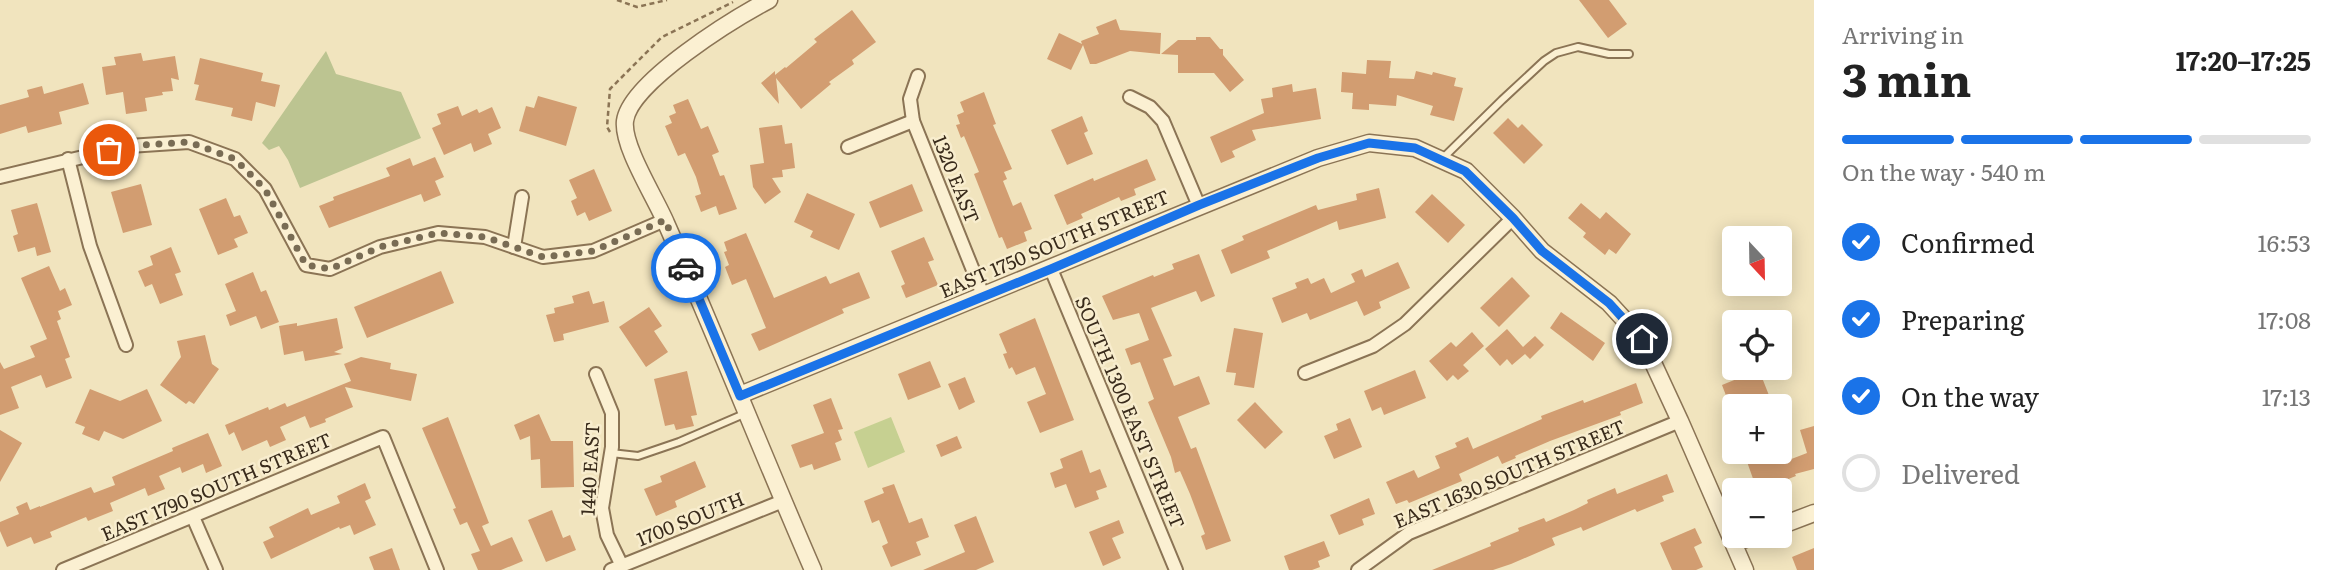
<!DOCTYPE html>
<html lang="en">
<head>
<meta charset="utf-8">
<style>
  :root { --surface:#fff; --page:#f2f2f2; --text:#222; --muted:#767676; --line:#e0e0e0; --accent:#1a73e8 }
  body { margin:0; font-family:Literata,serif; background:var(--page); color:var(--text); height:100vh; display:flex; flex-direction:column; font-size:26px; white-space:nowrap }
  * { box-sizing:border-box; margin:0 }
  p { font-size:23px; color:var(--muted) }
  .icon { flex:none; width:38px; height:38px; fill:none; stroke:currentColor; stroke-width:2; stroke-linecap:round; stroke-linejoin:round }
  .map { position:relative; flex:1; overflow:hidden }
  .side { display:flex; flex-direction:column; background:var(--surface); width:525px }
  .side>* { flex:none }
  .needle { width:46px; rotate:158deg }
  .controls { position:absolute; left:1722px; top:226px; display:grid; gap:14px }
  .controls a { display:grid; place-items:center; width:70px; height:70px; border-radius:7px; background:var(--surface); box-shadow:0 4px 18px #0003; font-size:35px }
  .pin { position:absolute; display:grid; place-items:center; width:60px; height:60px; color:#fff; margin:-30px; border:4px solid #fff; border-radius:50%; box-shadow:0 2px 7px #0007 }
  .courier { position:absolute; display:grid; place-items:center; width:70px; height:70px; margin:-35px; border:5px solid #1a73e8; border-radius:50%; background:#fff; color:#222; box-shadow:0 2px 9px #0007 }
  .head em { font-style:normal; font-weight:700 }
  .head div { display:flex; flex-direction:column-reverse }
  .head { display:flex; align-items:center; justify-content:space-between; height:119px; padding:0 28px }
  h1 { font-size:46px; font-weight:700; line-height:52px }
  .bar { display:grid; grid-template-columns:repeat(4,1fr); gap:10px 7px; align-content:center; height:84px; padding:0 28px }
  .bar i { height:9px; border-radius:5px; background:var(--line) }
  .bar .active { background:var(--accent) }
  .bar p { grid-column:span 4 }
  ol { padding:0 28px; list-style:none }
  li { display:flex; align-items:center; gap:21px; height:77px }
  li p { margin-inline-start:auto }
  li .icon { padding:7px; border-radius:50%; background:var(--accent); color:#fff; stroke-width:4 }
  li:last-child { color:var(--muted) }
  li i { width:38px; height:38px; border:4px solid var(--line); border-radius:50% }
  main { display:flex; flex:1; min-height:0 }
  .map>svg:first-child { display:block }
</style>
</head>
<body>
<main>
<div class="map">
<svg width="1814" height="570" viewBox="0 0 1814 570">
  <rect width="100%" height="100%" fill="#f1e4be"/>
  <!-- green -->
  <path fill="#c6d091" d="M891 417 905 452 868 468 854 432Z"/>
  <!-- cemetery -->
  <path fill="#bcc491" d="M326 51 336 74 401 92 421 138 300 188 288 160 279 146 269 150 262 143Z"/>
  <!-- building -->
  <g fill="#d29d71">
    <path d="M1579 0H1609L1627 24 1608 38Z"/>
    <path d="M852 10 876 42 852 60 854 64 829 82 831 84 801 109 776 78 779 104 761 83 775 71V75L785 67 786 68 817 42 814 39Z"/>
    <path d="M1116 19 1120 30 1161 33 1160 54 1130 51 1096 64H1090L1083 45 1071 70 1047 59 1059 33 1082 44 1081 41 1099 34 1096 27Z"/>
    <path d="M1196 37H1210L1220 49H1223V55L1244 80 1230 92 1214 73H1178V55L1161 54 1178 40H1196Z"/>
    <path d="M141 53 143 61 175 56 179 80 171 78 173 91 162 92 163 95 145 98 147 111 126 114 123 92 106 95 102 67 116 65 114 57Z"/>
    <path d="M200 58 263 73 261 81 280 85 275 107 256 102 252 121 231 116 233 108 195 100 199 85 194 84Z"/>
    <path d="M1367 60 1391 61 1389 78 1414 79 1416 71 1432 75 1433 72 1456 78 1454 86 1463 88 1454 121 1430 115 1433 106 1397 95 1396 106 1369 104V110L1352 109 1353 93 1341 92 1342 72 1366 74Z"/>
    <path d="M83 83 89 104 59 112 62 124 28 133 26 126 0 134V105L29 97 27 90 42 86 44 94Z"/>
    <path d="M1292 84 1293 92 1316 88 1321 119 1252 130 1256 140 1232 151 1235 157 1221 163 1210 137 1264 113 1261 99 1273 97 1272 88Z"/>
    <path d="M984 92 996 124 993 125 1012 169 1004 172 1007 179 1003 181 1013 206 1021 202 1032 229 1024 232 1027 241 1007 249 1002 237 999 238 974 174 979 172 964 136 961 138 956 125 960 124 957 115 964 112 960 102Z"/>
    <path d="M538 96 577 107 566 146 519 131 526 106 534 108Z"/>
    <path d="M688 99 701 129 708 126 719 152 712 155 720 176 724 175 737 209 719 215 716 206 701 212 695 196 701 194 696 177 685 153 678 156 665 126 672 123 669 116 676 113 673 105Z"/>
    <path d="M458 106 462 116 477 109 479 113 492 107 501 128 488 134 492 144 474 152 471 143 444 155 432 128 441 124 437 114Z"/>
    <path d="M1082 116 1088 131 1084 133 1093 154 1067 165 1051 130Z"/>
    <path d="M1508 118 1518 128 1522 124 1543 145 1524 164 1493 133Z"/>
    <path d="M782 125 785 144 792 143 795 168 782 170 783 177 772 178 781 192 765 204 753 187 750 165 764 163 759 128Z"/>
    <path d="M435 157 444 177 435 181 441 195 424 202 421 194 329 228 319 206 334 200 333 197 390 176 386 168 410 158 413 166Z"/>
    <path d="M1147 159 1156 180 1134 189 1136 195 1121 201 1119 197 1081 214 1083 218 1067 225 1054 195 1093 178 1094 181Z"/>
    <path d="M594 169 612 211 589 221 585 212 577 216 571 201 577 198 569 180Z"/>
    <path d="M141 184 152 225 123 233 111 192Z"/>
    <path d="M912 184 923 211 880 228 869 202Z"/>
    <path d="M1379 188 1386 218 1339 230 1337 221 1267 251 1270 258 1231 274 1221 250 1244 240 1242 236 1316 205 1318 210 1357 200 1356 194Z"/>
    <path d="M807 193 855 214 839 250 810 237 813 231 794 222Z"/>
    <path d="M1432 194 1465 225 1448 243 1415 212Z"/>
    <path d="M226 198 234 217 240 215 248 233 234 239 238 247 218 255 199 209Z"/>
    <path d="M37 203 51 252 37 256 35 247 18 252 13 236 18 234 11 210Z"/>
    <path d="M1581 203 1600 219 1606 212 1631 234 1616 254 1609 249 1605 255 1583 237 1586 233 1568 218Z"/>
    <path d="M746 233 774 298 826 276 830 284 859 272 870 298 842 309 844 313 759 351 751 334 766 328 757 306 746 279 732 285 725 267 729 265 724 252 727 251 724 242Z"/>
    <path d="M924 237 934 260 928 262 938 285 906 298 901 286 905 284 891 251Z"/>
    <path d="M171 247 181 272 175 274 183 295 160 304 152 284 145 287 138 271 153 265 150 256Z"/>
    <path d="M1199 254 1215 296 1201 302 1196 291 1151 308 1172 356 1163 359 1174 386 1199 376 1210 404 1178 417 1191 449 1196 447 1231 541 1206 550 1201 536 1205 534 1190 494 1180 471 1175 473 1171 457 1148 402 1154 399 1140 362 1131 365 1125 349 1149 340 1139 313 1113 320 1102 296 1153 275 1154 277 1174 269 1172 264Z"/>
    <path d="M1398 262 1410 288 1379 302 1381 308 1364 316 1357 301 1310 320 1307 313 1282 323 1272 298 1297 288 1295 283 1308 278 1311 284 1324 278 1331 293 1355 282 1351 274 1362 269 1365 277Z"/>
    <path d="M49 266 60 291 65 288 72 305 58 311 61 319 57 321 70 357 65 359 72 378 46 388 41 375 11 387 19 408 0 415V362L4 369 35 357 30 346 47 339 21 278Z"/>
    <path d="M441 271 454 303 367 338 354 307Z"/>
    <path d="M253 272 261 292 266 290 279 322 261 329 256 316 230 326 226 315 236 311 225 284Z"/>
    <path d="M1512 277 1530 296 1499 327 1480 308Z"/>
    <path d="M589 291 593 304 604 301 609 322 563 334 564 340 554 342 546 315 555 313 554 308 574 303 572 296Z"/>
    <path d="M649 307 662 326 654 331 668 352 646 367 619 327Z"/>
    <path d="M1561 312 1605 343 1593 361 1550 328Z"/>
    <path d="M337 318 343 348 334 352 342 354 305 361 303 351 284 355 279 326 297 323V326Z"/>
    <path d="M1035 318 1074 420 1040 433 1027 402 1046 394 1035 367 1016 375 1012 367 1009 369 1003 354 1007 353 999 334Z"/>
    <path d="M1234 328 1263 333 1254 388 1234 385 1236 373 1226 372Z"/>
    <path d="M1507 329 1523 347 1535 336 1544 345 1530 359 1525 354 1512 365 1507 359 1500 366 1485 349Z"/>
    <path d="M1472 332 1484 346 1463 365 1469 371 1458 380 1453 375 1447 381 1429 361 1451 342 1456 347Z"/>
    <path d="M205 335 212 364 219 369 194 404 189 401 186 404 160 385 181 357 177 341Z"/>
    <path d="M361 357 391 363 390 369 417 374 411 401 345 387 353 407 325 419 326 422 310 428 305 416 280 427 286 440 270 447 267 440 242 451 234 432 229 435 225 425 268 407 269 410 285 403 287 407 351 381 344 364Z"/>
    <path d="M930 361 941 387 908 400 898 374Z"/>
    <path d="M1415 370 1426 398 1384 415 1381 407 1372 411 1364 391Z"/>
    <path d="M687 371 697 415 691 416 694 426 676 430 674 424 665 426 654 379Z"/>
    <path d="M1749 374 1751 379 1761 375 1770 398 1766 399 1769 406H1730L1722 385Z"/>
    <path d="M965 377 975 402 959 410 948 384Z"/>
    <path d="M1636 383 1643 403 1620 412 1621 415 1550 441 1515 456 1516 458 1502 464 1498 456 1459 474 1462 481 1409 503 1407 500 1396 504 1386 482 1414 470 1418 478 1440 468 1435 456 1457 447 1455 443 1468 437 1473 449 1542 419 1541 416 1583 400 1584 403Z"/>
    <path d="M90 389 120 401 147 389 162 421 123 439 104 431 99 441 82 434 85 427 75 423Z"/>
    <path d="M831 398 843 429 838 430 842 440 835 443 841 460 814 470 812 464 800 468 791 445 824 433 813 405Z"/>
    <path d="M1255 402 1283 432 1265 449 1237 420Z"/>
    <path d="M539 414 551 441H573L574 487 541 488 540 459 531 460 530 436 520 440 514 425Z"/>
    <path d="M448 417 489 523 482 526 491 546 512 537 523 561 501 570H478L471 554 480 551 467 522 460 525 453 509 456 508 422 428Z"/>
    <path d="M1350 418 1362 447 1334 459 1324 436 1338 430 1336 424Z"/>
    <path d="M1814 426V469L1795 474 1796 476 1773 485 1772 481 1756 487 1746 459 1765 452H1777L1781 463 1807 453 1800 430Z"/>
    <path d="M0 430 22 443 0 482Z"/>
    <path d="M208 433 222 466 206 473 203 464 182 473 180 467 159 476 165 489 148 496 145 488 110 503 113 511 88 521 86 517 50 532 52 537 34 544 31 537 7 547 0 531V522L19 514 16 507 27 502 30 510 40 506V507L91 487 94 493 115 485 112 477 173 451 172 448Z"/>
    <path d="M957 436 962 448 941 457 936 445Z"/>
    <path d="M1082 450 1090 473 1100 469 1107 487 1096 491 1099 499 1075 508 1066 484 1055 488 1050 473 1063 468 1060 459Z"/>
    <path d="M695 461 706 487 675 501 677 507 656 516 644 489 662 482 660 476Z"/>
    <path d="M1667 474 1674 492 1662 496 1664 501 1637 512 1635 509 1583 531 1581 527 1552 538 1555 545 1511 564 1493 570H1432L1491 546 1490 543 1519 531 1518 528 1544 518 1546 522 1574 510 1588 503 1587 500 1615 488 1617 494Z"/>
    <path d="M365 483 371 498 365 501 376 525 354 535 350 525 340 529 339 527 271 559 263 542 274 537 269 527 308 508 311 515 340 503 337 496Z"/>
    <path d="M894 484 909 523 922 518 929 537 916 542 921 555 891 567 882 546 888 543 879 520 872 523 864 501 884 493 882 488Z"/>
    <path d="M1369 498 1375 514 1362 519 1364 525 1339 535 1330 515Z"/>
    <path d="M552 510 563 538 570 535 576 550 546 562 528 520Z"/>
    <path d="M976 516 994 562 976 570H923L965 552 954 525Z"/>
    <path d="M1119 520 1124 533 1112 538 1121 558 1103 566 1089 532Z"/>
    <path d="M1695 528 1702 543 1694 547 1703 567 1696 570H1672L1660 543Z"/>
    <path d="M1324 541 1330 556 1318 561 1320 567 1312 570H1289L1284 556Z"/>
    <path d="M392 548 400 570H374L369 557Z"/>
    <path d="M1814 548V570H1797L1792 557Z"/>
  </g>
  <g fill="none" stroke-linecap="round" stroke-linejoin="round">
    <!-- service casing -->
    <g stroke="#8b7455" stroke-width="10">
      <g id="service">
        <path d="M1443 158 1502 100 1544 61 1556 53 1578 47 1609 54H1629"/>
        <path d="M611 453 638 456 679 442 744 414"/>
      </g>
    </g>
    <!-- minor casing -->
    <g stroke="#8b7455" stroke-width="16">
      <g id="minor">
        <path d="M918 76 910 99 913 121 983 295"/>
        <path d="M1130 97 1150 107 1163 121 1199 206"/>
        <path d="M848 147 913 121"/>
        <path d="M68 159 90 246 126 345"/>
        <path d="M0 177 129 146 189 142 235 159 265 189 306 265 330 269 380 247 438 233 485 237 543 257 593 251 665 220"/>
        <path d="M514 247 522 197"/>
        <path d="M1051 269 1176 570"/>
        <path d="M1305 373 1373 346 1405 324 1513 218"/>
        <path d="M596 374 612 413V447L602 508 607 535 622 566"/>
        <path d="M193 517 216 570"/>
        <path d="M63 570 383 437 437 570"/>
        <path d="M611 570 783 501"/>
        <path d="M1358 570 1409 533 1680 421"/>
      </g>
    </g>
    <!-- tertiary casing -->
    <g stroke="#8b7455" stroke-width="19">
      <g id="tertiary">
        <path d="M769 0C735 18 630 82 625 121 622 146 655 197 666 223 717 338 763 455 813 570"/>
        <path d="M740 395 1318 158 1369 143 1415 148 1466 171 1513 218 1542 251 1609 303 1642 339 1680 421 1745 570"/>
        <path d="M1780 526 1814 513"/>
        <path d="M1734 543 1754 536"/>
      </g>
    </g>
    <!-- path -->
    <g stroke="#8b7455" stroke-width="2.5" stroke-dasharray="5 3.5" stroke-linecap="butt">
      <path d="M617 0 637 7 667 0"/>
      <path d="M610 132 607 127 610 89 662 37 733 2"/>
    </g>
    <!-- service -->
    <use href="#service" stroke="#fbf0d2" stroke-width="6"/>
    <!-- minor -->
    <use href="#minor" stroke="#fbf0d2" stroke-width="12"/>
    <!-- tertiary -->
    <use href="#tertiary" stroke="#fbf0d2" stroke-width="16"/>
  </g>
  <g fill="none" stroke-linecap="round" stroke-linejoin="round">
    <!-- done -->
    <path stroke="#796c54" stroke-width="7" stroke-dasharray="0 12.6" d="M109 150 129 146 189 142 235 159 265 189 306 265 330 269 380 247 438 233 485 237 543 257 593 251 665 220 686 268"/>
    <!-- route -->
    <path stroke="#1a73e8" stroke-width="9" d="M686 268 740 396 1051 269 1199 205 1318 158 1369 143 1415 148 1465 171 1513 218 1542 251 1609 303 1642 339"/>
  </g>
  <g text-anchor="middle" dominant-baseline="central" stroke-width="5" stroke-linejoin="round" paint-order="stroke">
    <!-- street labels -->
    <g font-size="19" fill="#392b1b" stroke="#f8edce">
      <text transform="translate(957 179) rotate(68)">1320 EAST</text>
      <text transform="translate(1054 243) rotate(-23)">EAST 1750 SOUTH STREET</text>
      <text transform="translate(1131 412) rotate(67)">SOUTH 1300 EAST STREET</text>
      <text transform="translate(589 469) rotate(-87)">1440 EAST</text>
      <text transform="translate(1509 473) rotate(-23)">EAST 1630 SOUTH STREET</text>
      <text transform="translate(216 486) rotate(-23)">EAST 1790 SOUTH STREET</text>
      <text transform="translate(690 518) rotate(-22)">1700 SOUTH</text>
    </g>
  </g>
</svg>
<div class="controls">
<a><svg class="needle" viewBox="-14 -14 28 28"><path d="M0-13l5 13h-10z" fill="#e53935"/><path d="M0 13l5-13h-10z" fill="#767676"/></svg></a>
<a><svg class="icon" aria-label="locate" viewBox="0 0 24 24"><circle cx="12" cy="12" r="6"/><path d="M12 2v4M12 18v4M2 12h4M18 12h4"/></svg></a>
<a>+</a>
<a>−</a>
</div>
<div class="pin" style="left:109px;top:150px;background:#ea580c"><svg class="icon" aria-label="bag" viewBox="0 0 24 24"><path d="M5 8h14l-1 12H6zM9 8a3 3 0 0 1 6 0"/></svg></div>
<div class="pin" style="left:1642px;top:339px;background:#1f2937"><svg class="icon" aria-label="home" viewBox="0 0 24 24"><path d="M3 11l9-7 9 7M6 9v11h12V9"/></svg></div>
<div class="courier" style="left:686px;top:268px"><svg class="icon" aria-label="car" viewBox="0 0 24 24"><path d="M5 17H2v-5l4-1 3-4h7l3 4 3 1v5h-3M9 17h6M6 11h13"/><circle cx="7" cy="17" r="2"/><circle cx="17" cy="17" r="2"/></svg></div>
</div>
<section class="side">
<div class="head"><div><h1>3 min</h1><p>Arriving in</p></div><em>17:20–17:25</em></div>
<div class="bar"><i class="active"></i><i class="active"></i><i class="active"></i><i></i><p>On the way · 540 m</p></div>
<ol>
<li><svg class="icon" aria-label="check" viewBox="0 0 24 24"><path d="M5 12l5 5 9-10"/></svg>Confirmed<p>16:53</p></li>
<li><svg class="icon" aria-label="check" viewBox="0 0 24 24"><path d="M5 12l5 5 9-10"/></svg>Preparing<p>17:08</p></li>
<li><svg class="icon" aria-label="check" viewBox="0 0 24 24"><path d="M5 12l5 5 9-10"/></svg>On the way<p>17:13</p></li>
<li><i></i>Delivered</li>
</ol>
</section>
</main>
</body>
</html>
